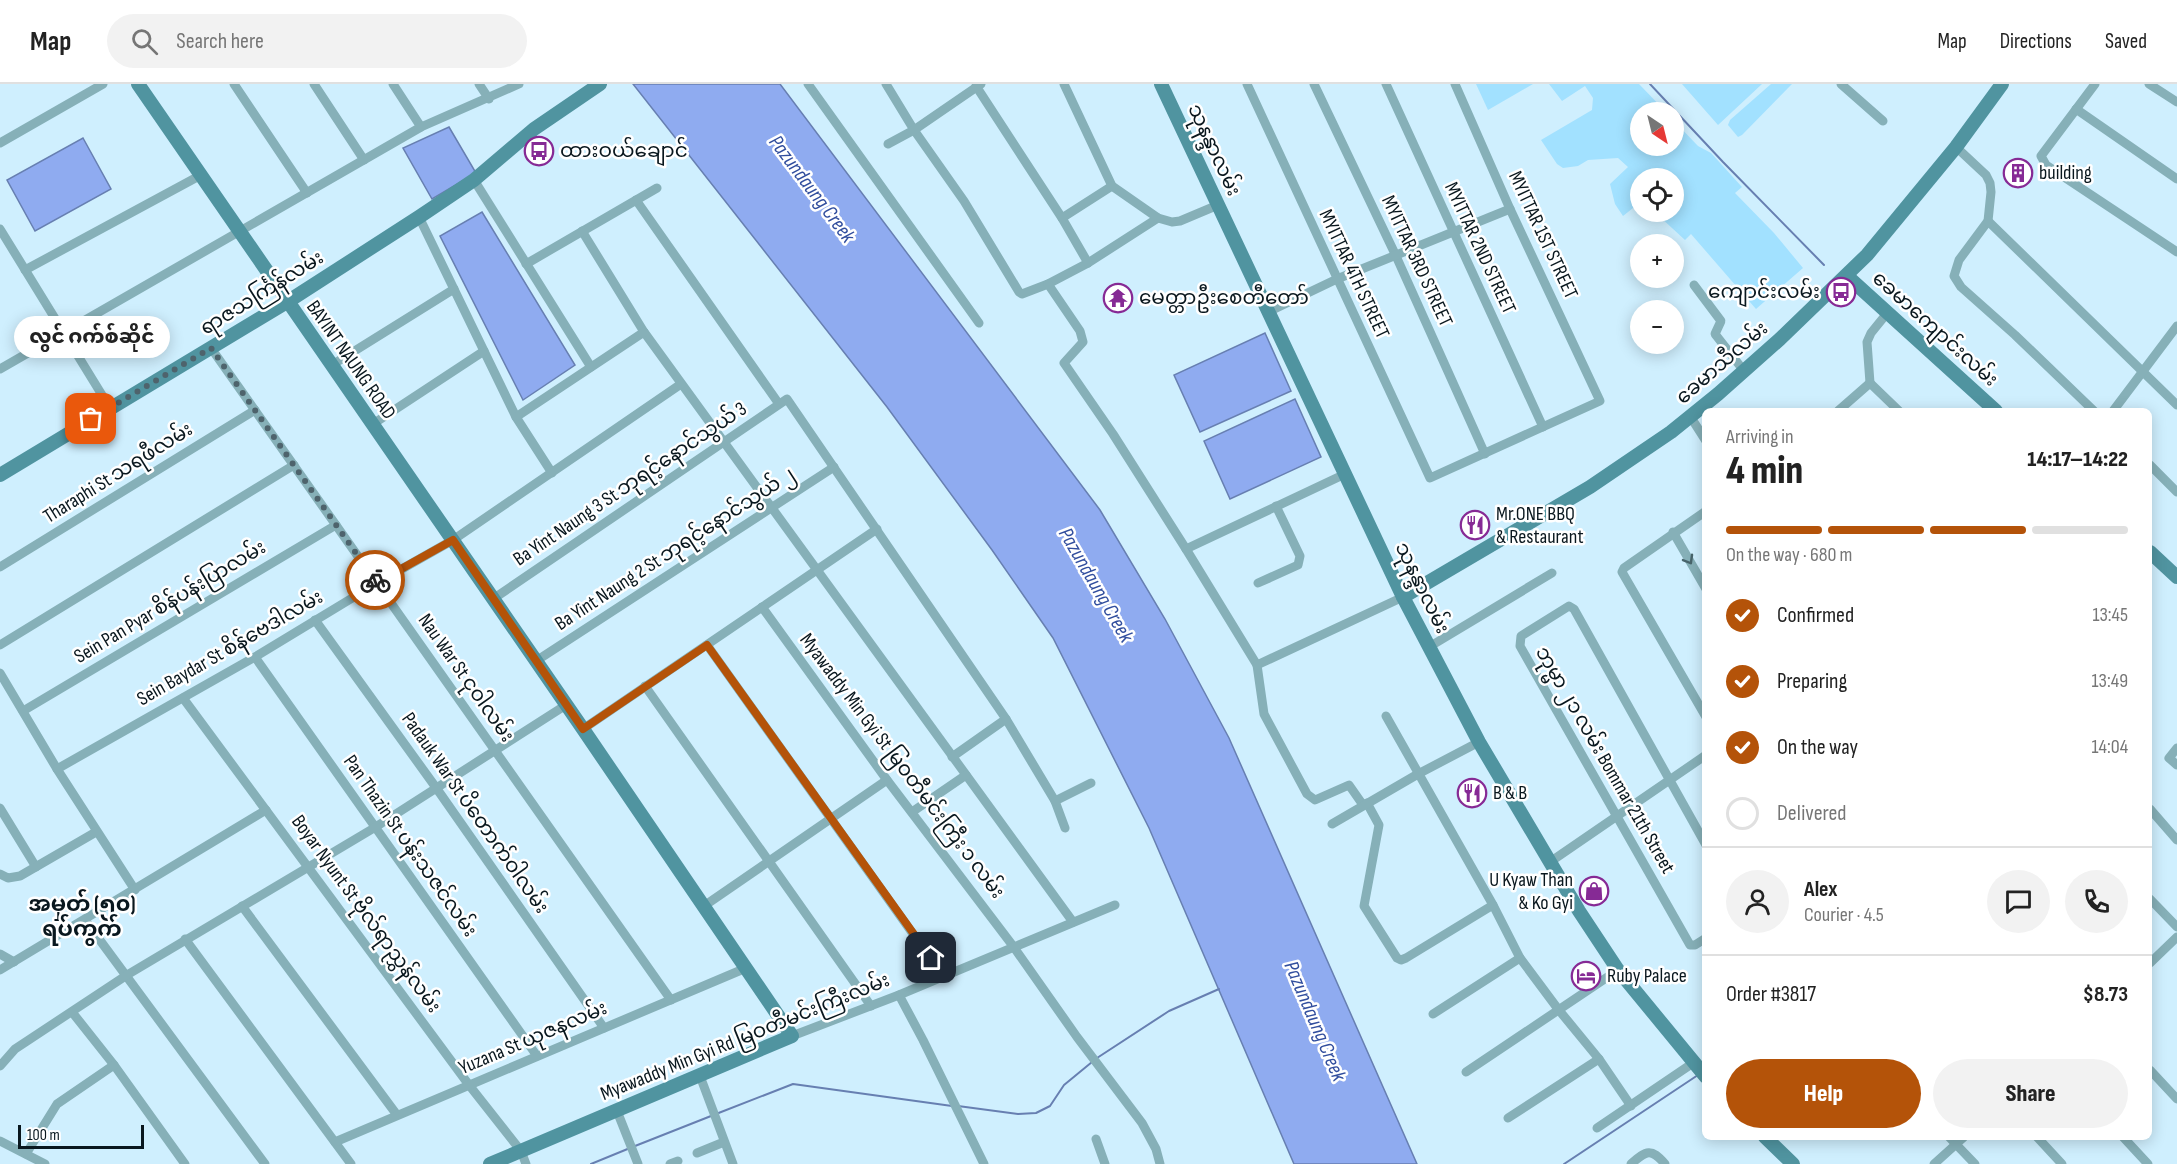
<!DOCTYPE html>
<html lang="en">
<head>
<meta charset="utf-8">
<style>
  :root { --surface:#fff; --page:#f2f2f2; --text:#222; --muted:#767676; --line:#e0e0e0; --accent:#b45309 }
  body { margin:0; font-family:"Sofia Sans Condensed","Noto Sans Myanmar",sans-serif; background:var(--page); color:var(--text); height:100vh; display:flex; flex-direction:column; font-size:22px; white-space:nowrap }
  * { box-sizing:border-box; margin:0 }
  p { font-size:20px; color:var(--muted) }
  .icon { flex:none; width:33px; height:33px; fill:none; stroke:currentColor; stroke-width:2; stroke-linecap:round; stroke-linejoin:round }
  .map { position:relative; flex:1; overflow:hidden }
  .panel { position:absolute; left:1702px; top:324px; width:450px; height:732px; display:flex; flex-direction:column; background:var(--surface); border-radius:9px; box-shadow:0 3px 15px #0003 }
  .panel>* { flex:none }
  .needle { width:39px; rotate:145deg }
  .tools { position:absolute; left:1630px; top:18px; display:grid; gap:12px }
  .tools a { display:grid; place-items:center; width:54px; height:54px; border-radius:50%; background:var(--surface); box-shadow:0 3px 15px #0003; font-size:30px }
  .scale { position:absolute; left:18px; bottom:15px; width:126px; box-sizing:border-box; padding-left:6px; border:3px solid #09171e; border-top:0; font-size:16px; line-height:21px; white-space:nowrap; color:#09171e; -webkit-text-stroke:4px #fff; paint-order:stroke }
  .pin { position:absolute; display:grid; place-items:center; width:51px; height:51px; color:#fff; margin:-26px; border-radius:12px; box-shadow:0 3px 9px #0006 }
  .courier { position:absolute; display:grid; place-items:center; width:60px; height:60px; margin:-30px; border:4px solid #b45309; border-radius:50%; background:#fff; color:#222; box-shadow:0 2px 8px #0007 }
  .bubble { position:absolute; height:42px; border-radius:21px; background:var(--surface); box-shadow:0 3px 15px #0003; font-size:20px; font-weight:800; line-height:42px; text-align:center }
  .headline em { font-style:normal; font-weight:800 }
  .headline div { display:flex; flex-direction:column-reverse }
  .headline { display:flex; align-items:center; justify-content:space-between; height:102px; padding:0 24px }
  h1 { font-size:39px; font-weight:800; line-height:45px }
  .bar { display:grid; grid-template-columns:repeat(4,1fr); gap:9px 6px; align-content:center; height:72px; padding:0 24px }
  .bar i { height:8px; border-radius:4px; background:var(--line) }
  .bar .selected { background:var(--accent) }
  .bar p { grid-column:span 4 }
  .line { display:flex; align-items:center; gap:15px; padding:0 24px; border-top:2px solid var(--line) }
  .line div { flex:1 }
  .round { display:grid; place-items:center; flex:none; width:63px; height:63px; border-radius:32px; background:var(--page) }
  ol { padding:0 24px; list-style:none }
  li { display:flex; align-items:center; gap:18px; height:66px }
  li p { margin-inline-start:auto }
  li .icon { padding:6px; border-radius:50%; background:var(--accent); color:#fff; stroke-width:4 }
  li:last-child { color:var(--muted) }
  li i { width:33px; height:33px; border:3px solid var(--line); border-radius:50% }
  .button { display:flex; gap:12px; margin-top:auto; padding:12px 24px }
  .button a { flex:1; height:69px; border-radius:36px; background:var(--accent); color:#fff; font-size:24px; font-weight:800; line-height:69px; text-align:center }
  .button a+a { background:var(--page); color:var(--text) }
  header { display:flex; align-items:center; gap:36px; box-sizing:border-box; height:84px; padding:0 30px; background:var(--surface); border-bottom:2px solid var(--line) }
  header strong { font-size:28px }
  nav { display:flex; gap:33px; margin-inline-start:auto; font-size:21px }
  .search { width:420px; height:54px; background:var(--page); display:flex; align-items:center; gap:15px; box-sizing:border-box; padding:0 21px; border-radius:33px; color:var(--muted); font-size:22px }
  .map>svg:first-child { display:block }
</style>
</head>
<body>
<header>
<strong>Map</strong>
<div class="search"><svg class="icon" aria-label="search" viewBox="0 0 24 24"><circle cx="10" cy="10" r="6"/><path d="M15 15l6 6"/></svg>Search here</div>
<nav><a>Map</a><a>Directions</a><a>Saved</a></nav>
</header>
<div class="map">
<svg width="2177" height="1080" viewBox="0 0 2177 1080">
  <rect width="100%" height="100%" fill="#cfeffe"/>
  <!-- green -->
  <g fill="#a2e1ff">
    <path d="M1476 0H1533L1488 26Z"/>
    <path d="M1549 0H1639L1666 28H1641V62H1674V37L1698 62 1711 69 1742 103 1735 109 1774 149 1803 184 1756 225 1691 150 1685 156 1659 132 1650 131 1646 128H1674V94H1641V123L1638 120 1623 132 1615 120 1610 100 1628 83 1618 74 1588 76 1578 82 1563 84 1557 80 1541 56 1592 26 1593 14 1585 2 1562 17Z"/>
    <path d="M1682 0H1762L1718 41Z"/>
    <path d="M1771 0H1792L1742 51 1738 53 1728 41 1730 36Z"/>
  </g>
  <!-- water -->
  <g fill="#8fabf0" stroke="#677fb1" stroke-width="1.5">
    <path d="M633 0H780L1100 426 1165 535 1229 654 1417 1080H1294L1149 744 1053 554 992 466 887 323Z"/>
    <path d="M449 43 476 89 432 115 403 64Z"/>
    <path d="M83 54 111 105 35 147 7 96Z"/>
    <path d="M482 128 575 281 523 316 440 152Z"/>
    <path d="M1265 249 1291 307 1200 348 1174 291Z"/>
    <path d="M1295 315 1321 373 1230 415 1204 357Z"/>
  </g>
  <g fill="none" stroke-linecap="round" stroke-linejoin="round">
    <!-- stream -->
    <g stroke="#677fb1" stroke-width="2">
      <path d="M1650 0 1723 78 1824 181"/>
      <path d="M1097 974 1169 927 1219 905"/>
      <path d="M958 1022 1018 1030 1036 1029 1050 1022 1064 1001 1092 978"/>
      <path d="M716 1030 793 1000 952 1022"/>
      <path d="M635 1062 711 1032"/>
      <path d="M591 1080 630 1064"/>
      <path d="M1564 1080 1698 991"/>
    </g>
    <!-- street -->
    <g stroke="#86b0b8" stroke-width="9">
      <path d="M234 0 307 109"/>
      <path d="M314 0 364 76"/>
      <path d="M393 0 421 43"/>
      <path d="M479 0 489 15"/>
      <path d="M808 0 979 239"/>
      <path d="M886 0 914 46 964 117 1019 208 1022 210 1048 200 1088 179 1158 134"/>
      <path d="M1064 0 1112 102 1158 134 1172 138 1180 137 1218 121"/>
      <path d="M1247 0 1430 394 1600 317 1510 125 1455 0"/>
      <path d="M1314 0 1396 172 1485 370"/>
      <path d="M1386 0 1543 343"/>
      <path d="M1841 0 1883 37"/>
      <path d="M2095 0 2041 72 2046 81 2177 168"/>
      <path d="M2149 0 2177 18"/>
      <path d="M976 2 1062 134 1088 179"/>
      <path d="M2076 25 2177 95"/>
      <path d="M0 59 103 0"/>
      <path d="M888 60 914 46 981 0"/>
      <path d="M1956 63 1986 91 1990 99 1991 108 1988 137 1959 176 1954 192 1961 203 2015 251 2094 327"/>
      <path d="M474 96 591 283"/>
      <path d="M636 116 779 320"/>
      <path d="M419 133 516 333 552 389"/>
      <path d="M1062 134 1112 102"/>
      <path d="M1988 137 2177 321"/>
      <path d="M0 145 110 324"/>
      <path d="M582 147 644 248 1073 838"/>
      <path d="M526 180 657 104"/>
      <path d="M25 186 201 91"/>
      <path d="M1048 200 1080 247 1083 258 1064 279 1113 350 1186 465 1257 581 1264 630 1307 710 1315 716 1349 701 1363 721"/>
      <path d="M1694 201 1721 237 1715 250 1744 287"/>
      <path d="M1268 228 1337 195 1510 125"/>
      <path d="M211 264 671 916"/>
      <path d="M332 281 454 205"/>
      <path d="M0 285 421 43 519 0"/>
      <path d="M1870 299 1867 258 1871 249 1888 228"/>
      <path d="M1870 299 1899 327"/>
      <path d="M1838 327 1870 299"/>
      <path d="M2113 327 2177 242"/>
      <path d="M1690 332 1706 357"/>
      <path d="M516 333 644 248"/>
      <path d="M373 340 484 267"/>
      <path d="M2150 381 2177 408"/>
      <path d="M1706 427 1624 484 1622 488 1706 633"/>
      <path d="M1673 448 1706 505"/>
      <path d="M1186 465 1345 390"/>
      <path d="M0 483 255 326"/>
      <path d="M1258 499 1298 481 1300 472 1276 422"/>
      <path d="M493 515 787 315 1006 635 952 673"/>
      <path d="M762 523 887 696 1013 862 1077 953 1142 1039 1156 1065 1160 1080"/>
      <path d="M315 536 437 705 604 944"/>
      <path d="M0 561 294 381"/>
      <path d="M707 561 943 892"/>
      <path d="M1429 563 1552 489"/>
      <path d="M255 573 537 972"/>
      <path d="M536 577 834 383"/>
      <path d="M1257 581 1403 513"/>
      <path d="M0 589 57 685 135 806"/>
      <path d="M645 602 871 922"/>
      <path d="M183 614 469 1001 521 1067 526 1080"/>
      <path d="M23 627 336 441"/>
      <path d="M1386 632 1493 821 1520 874 1558 925 1599 975 1631 1022"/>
      <path d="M1006 635 1055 717 1065 744"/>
      <path d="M583 645 877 445"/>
      <path d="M2177 664 2169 674 2177 681"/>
      <path d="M57 685 255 573 377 499 453 456 681 300"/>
      <path d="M1055 717 1091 699"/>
      <path d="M1367 719 1379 741 1364 822 1397 874 1401 876 1406 874 1493 821"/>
      <path d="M0 724 36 783"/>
      <path d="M2150 725 2177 756"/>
      <path d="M912 728 966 691"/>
      <path d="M1332 740 1418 690 1479 658"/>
      <path d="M1706 761 1574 525 1569 522 1521 552 1520 562 1690 861H1695L1706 854"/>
      <path d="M1550 778 1706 671"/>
      <path d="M0 790 8 794 20 792 96 748"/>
      <path d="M2150 815 2177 843"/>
      <path d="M242 822 397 1031"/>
      <path d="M704 822 887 696"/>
      <path d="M85 836 265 1080"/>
      <path d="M185 855 351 1080"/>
      <path d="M0 870 14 878"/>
      <path d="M2150 879 2177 853"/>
      <path d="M0 886 266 726"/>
      <path d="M899 911 923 956 984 1080"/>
      <path d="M72 928 114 981 185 1080"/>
      <path d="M1433 930 1520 874"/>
      <path d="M792 952 899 911 1115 821"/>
      <path d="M0 982 15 965 127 891 374 744 566 621"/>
      <path d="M2150 986 2177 1015"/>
      <path d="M1466 988 1618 886"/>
      <path d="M700 992 733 1080"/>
      <path d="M617 1027 638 1080"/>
      <path d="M1508 1034 1599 975"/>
      <path d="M1597 1044 1693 979"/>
      <path d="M1949 1053 1975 1080"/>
      <path d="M2037 1053 2062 1080"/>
      <path d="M2123 1053 2148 1080"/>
      <path d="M1096 1055 1105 1080"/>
      <path d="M0 1057 45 1080"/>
      <path d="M335 1058 746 884"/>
      <path d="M697 1069 724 1058"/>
      <path d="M26 1070 57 1020 114 981"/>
      <path d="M670 1080 678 1077"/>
      <path d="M1631 1080C1647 1066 1651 1064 1665 1080"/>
      <path d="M1934 1080 1964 1053"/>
    </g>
    <!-- secondary -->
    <g stroke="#5094a0" stroke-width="14">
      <path d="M138 0 583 645 792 952 490 1080"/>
      <path d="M1161 0 1403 513 1479 658 1579 827 1618 886 1706 993"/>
      <path d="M1847 192 1996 327"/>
      <path d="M0 391 287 218 419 133 474 96 534 45 600 0"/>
      <path d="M2150 468 2177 493"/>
      <path d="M1403 513 1590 403 1671 348 1718 310 1780 255 1867 171 1956 63 2002 0"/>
      <path d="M1765 1053 1793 1080"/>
    </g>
  </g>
  <!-- one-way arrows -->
  <defs><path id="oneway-chevron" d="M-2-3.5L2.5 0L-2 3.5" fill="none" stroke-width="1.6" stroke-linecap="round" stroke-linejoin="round" transform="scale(1.5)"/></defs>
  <use stroke="#48646b" href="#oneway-chevron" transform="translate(1689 476) rotate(60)"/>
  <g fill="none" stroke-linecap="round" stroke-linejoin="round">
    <!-- done -->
    <path stroke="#4e636c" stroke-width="6" stroke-dasharray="0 10.8" d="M91 335 211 264 375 496"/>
    <!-- route -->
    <path stroke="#b45309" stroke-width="8" d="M375 496 376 499 453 456 583 645 707 561 931 874"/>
  </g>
  <!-- icons -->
  <defs>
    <g id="bus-ring" transform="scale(1.5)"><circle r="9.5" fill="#fff" stroke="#862a95" stroke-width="1.5"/><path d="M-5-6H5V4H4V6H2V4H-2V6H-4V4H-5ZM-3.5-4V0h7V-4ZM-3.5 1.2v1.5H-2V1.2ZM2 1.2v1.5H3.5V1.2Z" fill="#862a95"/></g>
    <g id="building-ring" transform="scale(1.5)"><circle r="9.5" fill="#fff" stroke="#862a95" stroke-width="1.5"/><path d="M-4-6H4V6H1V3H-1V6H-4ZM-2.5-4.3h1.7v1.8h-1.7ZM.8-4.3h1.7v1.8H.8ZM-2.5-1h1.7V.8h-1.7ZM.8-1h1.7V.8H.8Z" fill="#862a95"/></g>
    <g id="temple-ring" transform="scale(1.5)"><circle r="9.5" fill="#fff" stroke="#862a95" stroke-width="1.5"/><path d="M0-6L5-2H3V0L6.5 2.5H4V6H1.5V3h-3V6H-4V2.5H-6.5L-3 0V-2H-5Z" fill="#862a95"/></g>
    <g id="restaurant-ring" transform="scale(1.5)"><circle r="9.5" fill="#fff" stroke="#862a95" stroke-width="1.5"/><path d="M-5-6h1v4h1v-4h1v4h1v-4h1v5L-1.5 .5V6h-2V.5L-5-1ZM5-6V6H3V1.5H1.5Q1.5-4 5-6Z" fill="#862a95"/></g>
    <g id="shop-ring" transform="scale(1.5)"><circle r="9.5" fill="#fff" stroke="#862a95" stroke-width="1.5"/><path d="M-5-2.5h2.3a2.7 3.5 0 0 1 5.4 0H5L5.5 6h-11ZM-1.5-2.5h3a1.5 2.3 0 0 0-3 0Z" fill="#862a95"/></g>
    <g id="hotel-ring" transform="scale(1.5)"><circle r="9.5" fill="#fff" stroke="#862a95" stroke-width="1.5"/><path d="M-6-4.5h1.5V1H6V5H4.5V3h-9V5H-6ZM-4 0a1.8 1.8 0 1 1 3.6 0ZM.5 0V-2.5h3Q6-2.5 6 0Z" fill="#862a95"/></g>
  </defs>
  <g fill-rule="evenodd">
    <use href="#bus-ring" x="539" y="67"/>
    <use href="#building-ring" x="2018" y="89"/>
    <use href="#bus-ring" x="1841" y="208"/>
    <use href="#temple-ring" x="1118" y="214"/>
    <use href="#restaurant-ring" x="1475" y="441"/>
    <use href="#restaurant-ring" x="1472" y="709"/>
    <use href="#shop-ring" x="1594" y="807"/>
    <use href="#hotel-ring" x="1586" y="892"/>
  </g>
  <g text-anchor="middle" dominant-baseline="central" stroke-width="5" stroke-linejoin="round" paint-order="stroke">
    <!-- street labels -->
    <g font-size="20" fill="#09171e" stroke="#fff">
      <text transform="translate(1214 66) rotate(65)">သုနန္ဒာလမ်း</text>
      <text transform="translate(1543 151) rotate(65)">MYITTAR 1ST STREET</text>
      <text transform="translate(1480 164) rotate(65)">MYITTAR 2ND STREET</text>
      <text transform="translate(1417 177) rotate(65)">MYITTAR 3RD STREET</text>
      <text transform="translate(1354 190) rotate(65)">MYITTAR 4TH STREET</text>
      <text transform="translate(262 209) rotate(-32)">ရာဇသင်္ကြန်လမ်း</text>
      <text transform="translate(1935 245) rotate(42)">ခေမာကျောင်းလမ်း</text>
      <text transform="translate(351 276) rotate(55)">BAYINT NAUNG ROAD</text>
      <text transform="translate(1722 279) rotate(-41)">ခေမာသီလမ်း</text>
      <text transform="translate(118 389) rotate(-32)">Tharaphi St သရဖီလမ်း</text>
      <text transform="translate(630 400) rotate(-34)">Ba Yint Naung 3 St ဘုရင့်နောင်သွယ် 3</text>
      <text transform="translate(675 465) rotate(-33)">Ba Yint Naung 2 St ဘုရင့်နောင်သွယ် ၂</text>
      <text transform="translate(1422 504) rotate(64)">သုနန္ဒာလမ်း</text>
      <text transform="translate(170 518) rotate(-31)">Sein Pan Pyar စိန်ပန်းပြာလမ်း</text>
      <text transform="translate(230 564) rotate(-30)">Sein Baydar St စိန်ဗေဒါလမ်း</text>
      <text transform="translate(466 594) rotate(55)">Nau War St ငုဝါလမ်း</text>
      <text transform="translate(1605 676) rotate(60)">ဘုမ္မာ ၂၁ လမ်း Bommar 21th Street</text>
      <text transform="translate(902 682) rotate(53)">Myawaddy Min Gyi St မြဝတီမင်းကြီး ၁ လမ်း</text>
      <text transform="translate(475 729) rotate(55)">Padauk War St ပိတောက်ဝါလမ်း</text>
      <text transform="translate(410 762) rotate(55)">Pan Thazin St ပန်းသဇင်လမ်း</text>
      <text transform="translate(366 830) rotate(54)">Boyar Nyunt St ဗိုလ်ရာညွှန်လမ်း</text>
      <text transform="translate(745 953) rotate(-22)">Myawaddy Min Gyi Rd မြဝတီမင်းကြီးလမ်း</text>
      <text transform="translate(533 954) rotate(-23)">Yuzana St ယုဇနလမ်း</text>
    </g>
    <!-- poi labels -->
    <g font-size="20" fill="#09171e" stroke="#fff" text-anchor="start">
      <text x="560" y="67">ထားဝယ်ချောင်</text>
      <text x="2039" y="89">building</text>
      <text x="1820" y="208" text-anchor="end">ကျောင်းလမ်း</text>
      <text x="1139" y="214">မေတ္တာဦးစေတီတော်</text>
      <text x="1496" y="430">Mr.ONE BBQ<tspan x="1496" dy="23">&amp; Restaurant</tspan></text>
      <text x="1493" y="709">B &amp; B</text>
      <text x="1573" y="796" text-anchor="end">U Kyaw Than<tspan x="1573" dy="23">&amp; Ko Gyi</tspan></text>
      <text x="1607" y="892">Ruby Palace</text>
    </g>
    <!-- water labels -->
    <g font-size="21" font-style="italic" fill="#314e9e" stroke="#fff">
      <text transform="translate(812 105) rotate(53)">Pazundaung Creek</text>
      <text transform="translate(1096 501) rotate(60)">Pazundaung Creek</text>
      <text transform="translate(1315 937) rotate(67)">Pazundaung Creek</text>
    </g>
    <!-- quarter labels -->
    <g font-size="22" font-weight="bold" fill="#09171e" stroke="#fff">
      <text x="82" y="820">အမှတ် (၅၀)<tspan x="82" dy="25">ရပ်ကွက်</tspan></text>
    </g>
  </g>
</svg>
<div class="tools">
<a><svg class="needle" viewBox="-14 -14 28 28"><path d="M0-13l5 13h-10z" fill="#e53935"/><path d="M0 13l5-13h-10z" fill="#767676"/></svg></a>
<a><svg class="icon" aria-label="locate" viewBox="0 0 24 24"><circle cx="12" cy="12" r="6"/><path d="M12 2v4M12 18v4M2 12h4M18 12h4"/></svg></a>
<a>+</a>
<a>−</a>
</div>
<div class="scale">100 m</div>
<div class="pin" style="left:91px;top:335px;background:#ea580c"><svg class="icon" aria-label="bag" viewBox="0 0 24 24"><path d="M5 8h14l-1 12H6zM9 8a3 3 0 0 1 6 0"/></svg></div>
<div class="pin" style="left:931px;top:874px;background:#1f2937"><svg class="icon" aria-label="home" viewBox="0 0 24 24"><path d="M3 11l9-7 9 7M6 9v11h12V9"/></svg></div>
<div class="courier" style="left:375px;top:496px"><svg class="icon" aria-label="bike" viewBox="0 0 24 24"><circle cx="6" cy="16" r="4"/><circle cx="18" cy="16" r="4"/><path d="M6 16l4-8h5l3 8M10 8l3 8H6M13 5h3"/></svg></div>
<div class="bubble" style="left:14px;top:232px;width:156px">လွင် ဂက်စ်ဆိုင်</div>
<section class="panel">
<div class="headline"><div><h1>4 min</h1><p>Arriving in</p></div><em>14:17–14:22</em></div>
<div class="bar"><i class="selected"></i><i class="selected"></i><i class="selected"></i><i></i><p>On the way · 680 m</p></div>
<ol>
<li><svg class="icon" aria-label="check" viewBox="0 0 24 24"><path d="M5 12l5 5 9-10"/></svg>Confirmed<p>13:45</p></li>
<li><svg class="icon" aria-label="check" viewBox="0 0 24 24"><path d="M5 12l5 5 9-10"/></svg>Preparing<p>13:49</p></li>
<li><svg class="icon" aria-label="check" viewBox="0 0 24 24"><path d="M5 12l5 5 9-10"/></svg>On the way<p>14:04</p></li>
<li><i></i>Delivered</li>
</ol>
<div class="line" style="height:108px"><a class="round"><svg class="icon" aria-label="person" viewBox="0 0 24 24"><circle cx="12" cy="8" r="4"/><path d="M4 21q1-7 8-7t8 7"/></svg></a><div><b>Alex</b><p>Courier · 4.5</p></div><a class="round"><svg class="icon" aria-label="chat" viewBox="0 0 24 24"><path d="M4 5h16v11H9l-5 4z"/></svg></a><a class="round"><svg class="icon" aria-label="phone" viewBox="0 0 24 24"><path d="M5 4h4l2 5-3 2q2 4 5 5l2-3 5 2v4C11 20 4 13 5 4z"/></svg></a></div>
<div class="line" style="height:78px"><div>Order #3817</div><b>$8.73</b></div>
<div class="button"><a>Help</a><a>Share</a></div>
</section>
</div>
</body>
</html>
